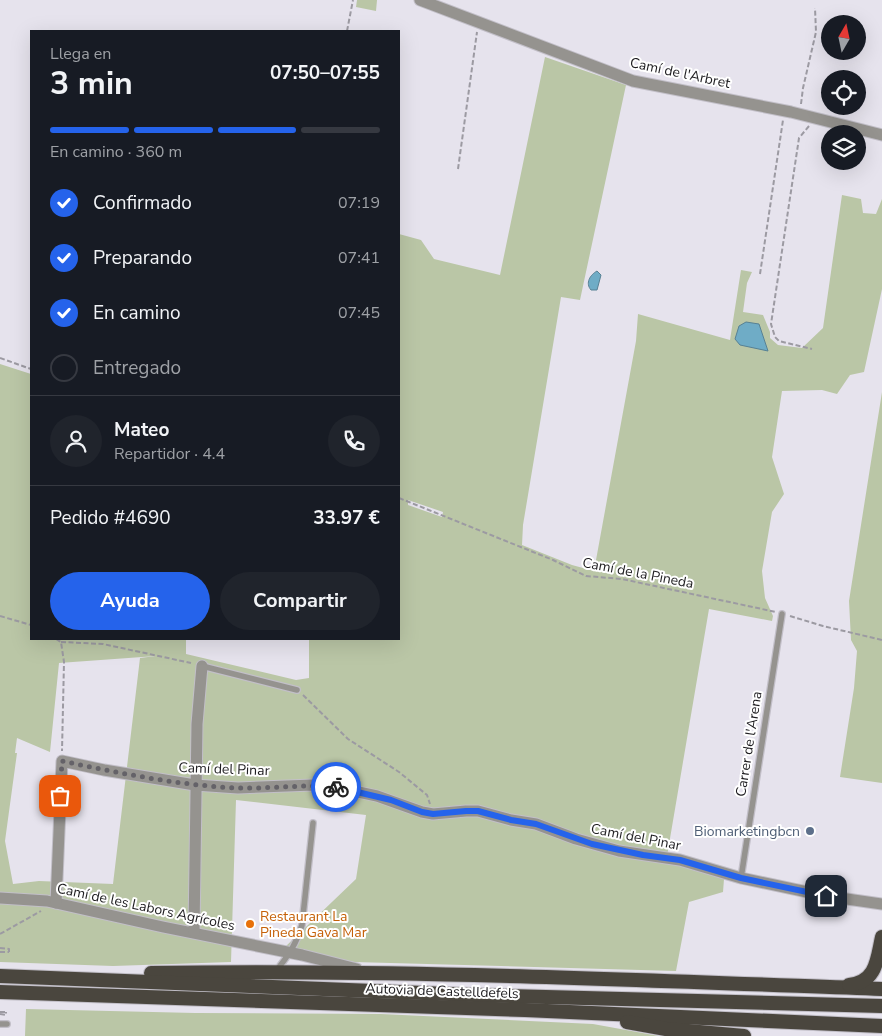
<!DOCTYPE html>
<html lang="es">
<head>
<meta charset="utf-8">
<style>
  :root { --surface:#171b24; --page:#20242c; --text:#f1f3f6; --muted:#9ea1a6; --line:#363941; --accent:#2563eb }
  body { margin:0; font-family:"Nunito Sans",sans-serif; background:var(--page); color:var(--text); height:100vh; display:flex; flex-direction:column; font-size:19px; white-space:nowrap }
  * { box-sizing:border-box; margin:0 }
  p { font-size:16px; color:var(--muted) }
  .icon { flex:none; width:28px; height:28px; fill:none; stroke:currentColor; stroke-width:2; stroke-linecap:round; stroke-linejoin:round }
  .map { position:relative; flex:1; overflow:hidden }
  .drawer { position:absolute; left:30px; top:30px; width:370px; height:610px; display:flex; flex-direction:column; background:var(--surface); border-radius:0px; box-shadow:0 5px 20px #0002 }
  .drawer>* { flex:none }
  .needle { width:32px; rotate:9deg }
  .buttons { position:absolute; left:821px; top:15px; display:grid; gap:10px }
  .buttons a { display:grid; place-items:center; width:45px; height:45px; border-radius:50%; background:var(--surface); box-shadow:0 5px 20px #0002; font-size:25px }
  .pin { position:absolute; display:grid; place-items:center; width:42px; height:42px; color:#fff; margin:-21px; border-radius:10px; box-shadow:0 2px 8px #0006 }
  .courier { position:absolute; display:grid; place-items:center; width:50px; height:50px; margin:-25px; border:4px solid #2563eb; border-radius:50%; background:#fff; color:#222; box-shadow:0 1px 6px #0007 }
  .overview em { font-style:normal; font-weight:700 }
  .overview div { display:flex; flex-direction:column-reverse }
  .overview { display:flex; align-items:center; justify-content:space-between; height:85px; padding:0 20px }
  h1 { font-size:32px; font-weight:700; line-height:38px }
  .bar { display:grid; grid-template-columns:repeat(4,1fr); gap:8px 5px; align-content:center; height:60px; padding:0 20px }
  .bar i { height:6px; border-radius:4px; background:var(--line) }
  .bar .active { background:var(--accent) }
  .bar p { grid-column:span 4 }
  .line { display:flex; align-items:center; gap:12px; padding:0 20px; border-top:1px solid var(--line) }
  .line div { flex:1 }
  .round { display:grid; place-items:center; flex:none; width:52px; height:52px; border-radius:26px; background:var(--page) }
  ol { padding:0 20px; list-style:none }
  li { display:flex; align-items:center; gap:15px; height:55px }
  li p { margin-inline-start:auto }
  li .icon { padding:5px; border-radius:50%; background:var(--accent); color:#fff; stroke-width:4 }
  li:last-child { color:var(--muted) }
  li i { width:28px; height:28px; border:2px solid var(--line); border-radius:50% }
  .primary-button { display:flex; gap:10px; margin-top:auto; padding:10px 20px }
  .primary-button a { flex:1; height:58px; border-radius:30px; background:var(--accent); color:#fff; font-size:20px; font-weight:700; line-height:58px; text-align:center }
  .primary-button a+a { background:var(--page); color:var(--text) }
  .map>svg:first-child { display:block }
</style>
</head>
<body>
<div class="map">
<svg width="882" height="1036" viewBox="0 0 882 1036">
  <rect width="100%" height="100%" fill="#e6e3ed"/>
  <!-- green -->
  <g fill="#bac6a6" fill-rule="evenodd">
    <path d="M357 0H377L376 11 356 7Z"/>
    <path d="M545 57 626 85 580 300 561 297 523 525 522 545 572 565 594 571 636 341 638 314 730 340 741 270 752 272 747 283 743 312 763 315 770 332V338L778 345 802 348 823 328 842 195 861 199 863 213 876 214 882 199V289L864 372 850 375 837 394 822 390 782 391 772 457 784 494 772 512 762 571 765 598 773 616 772 621 709 609 666 862 724 879 723 892 689 902 676 971 354 962 285 947 356 879 366 815 236 800 231 962 113 966 0 962V364L31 374V639H186V654L296 680 309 678V639H399V234L421 240 434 259 500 275ZM408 500 443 512 442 517 408 505ZM156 656 140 658 113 884 39 881 13 884 5 841 17 753H15L17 738 50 752 59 663Z"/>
    <path d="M882 392V783L840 777 854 688 857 651 851 640 849 601Z"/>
    <path d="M26 1009 195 1013 381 1014 593 1024 659 1036H25Z"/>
  </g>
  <!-- water -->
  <g fill="#6facc6" stroke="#578194">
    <path d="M597 271 601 275 597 290H591C585 283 590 275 597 271Z"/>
    <path d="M746 322 759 324 768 351 740 345 735 339 739 326Z"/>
  </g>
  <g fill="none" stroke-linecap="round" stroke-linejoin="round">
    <!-- service casing -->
    <g stroke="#c2bfc8" stroke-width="8">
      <g id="service">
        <path d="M202 666 297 690"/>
        <path d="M741 878 782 614"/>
        <path d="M276 971C288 956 297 943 302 925L313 823"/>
        <path d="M0 1024H7"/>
      </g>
    </g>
    <!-- minor casing -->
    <g stroke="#c2bfc8" stroke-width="13">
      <g id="minor">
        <path d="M420 0 633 81 791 112 882 135"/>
        <path d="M0 898 47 901 163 927 302 955 357 969"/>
        <path d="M56 903 62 761 104 770 195 785 238 788 313 785 335 787 377 796 422 812 433 814 466 811H478L511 820 536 824 576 839 619 851 680 860 741 878 826 896 882 904"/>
        <path d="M194 932 197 724 202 666"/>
      </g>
    </g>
    <!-- trunk casing -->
    <g stroke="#c2bfc8" stroke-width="16">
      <g id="trunk">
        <path d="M151 973C395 969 639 980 882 989"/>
        <path d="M0 976 474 995 882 1006"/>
        <path d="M849 985C877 982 877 959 882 937"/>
        <path d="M0 992 525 1010 882 1026"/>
        <path d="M627 1022 666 1029 744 1036"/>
      </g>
    </g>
    <!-- path -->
    <g stroke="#9c9aa2" stroke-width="2" stroke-dasharray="5 2.5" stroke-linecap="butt">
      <path d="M347 31 353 0"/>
      <path d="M801 104 803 88 816 32 815 8"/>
      <path d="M809 126 799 138 771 324 775 337 779 341 812 349"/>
      <path d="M458 169 477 32"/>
      <path d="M760 274 783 120"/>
      <path d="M0 358 31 369"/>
      <path d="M399 498 553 560 586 576 622 579 776 612"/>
      <path d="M0 616 31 625"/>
      <path d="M790 616 823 626 882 640"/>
      <path d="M56 639 61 642 64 662 62 751"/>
      <path d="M61 642 103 644 191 663"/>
      <path d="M303 695 348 739 399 772 427 795 430 804"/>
      <path d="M0 934 41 911"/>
      <path d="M0 948 9 949V952"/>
      <path d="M0 952H9"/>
      <path d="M0 1012H6"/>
      <path d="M0 1014 6 1015V1012"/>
    </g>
    <!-- service -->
    <use href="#service" stroke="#95938f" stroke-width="5.5"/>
    <!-- minor -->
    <use href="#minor" stroke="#95938f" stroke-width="11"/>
    <!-- trunk -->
    <use href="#trunk" stroke="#4a463e" stroke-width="14"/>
  </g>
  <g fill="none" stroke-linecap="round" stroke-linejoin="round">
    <!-- done -->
    <path stroke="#646268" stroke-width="5" stroke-dasharray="0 9" d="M60 796 62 761C119 773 177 785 236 788 269 789 302 784 336 787"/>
    <!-- route -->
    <path stroke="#2563eb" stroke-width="6" d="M336 787 391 800 422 812 433 814 466 811H478L511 820 536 824 592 844 643 855 680 860 741 878 826 896"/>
  </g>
  <!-- markers -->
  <circle fill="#5c6f8a" stroke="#fff" stroke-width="2" cx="810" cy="831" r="5"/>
  <circle fill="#e8710a" stroke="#fff" stroke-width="2" cx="250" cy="924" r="5"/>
  <g text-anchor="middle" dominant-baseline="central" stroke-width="4" stroke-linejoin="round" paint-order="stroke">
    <!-- street labels -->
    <g font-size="14" fill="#1e1d20" stroke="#fff">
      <text transform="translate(680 73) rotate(12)">Camí de l'Arbret</text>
      <text transform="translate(638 573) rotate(11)">Camí de la Pineda</text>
      <text transform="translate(749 744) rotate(-81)">Carrer de l'Arena</text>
      <text transform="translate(224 769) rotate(2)">Camí del Pinar</text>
      <text transform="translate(636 837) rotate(11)">Camí del Pinar</text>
      <text transform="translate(146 907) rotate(12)">Camí de les Labors Agrícoles</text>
      <text transform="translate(442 991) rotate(2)">Autovia de Castelldefels</text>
    </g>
    <!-- service labels -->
    <g font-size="14" fill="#4e5e75" stroke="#fff" text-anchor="end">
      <text x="800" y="831">Biomarketingbcn</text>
    </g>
    <!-- food labels -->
    <g font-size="14" fill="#c56008" stroke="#fff" text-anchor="start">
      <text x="260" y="916">Restaurant La<tspan x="260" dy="16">Pineda Gava Mar</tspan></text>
    </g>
  </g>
</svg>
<div class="buttons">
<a><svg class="needle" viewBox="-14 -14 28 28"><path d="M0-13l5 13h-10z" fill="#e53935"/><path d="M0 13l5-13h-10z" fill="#9ea1a6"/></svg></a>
<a><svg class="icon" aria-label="locate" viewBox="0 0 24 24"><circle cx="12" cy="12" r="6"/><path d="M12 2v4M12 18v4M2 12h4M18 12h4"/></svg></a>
<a><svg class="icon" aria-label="layers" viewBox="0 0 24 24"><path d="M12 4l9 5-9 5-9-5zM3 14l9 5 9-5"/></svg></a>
</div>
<div class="pin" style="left:60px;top:796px;background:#ea580c"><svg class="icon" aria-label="bag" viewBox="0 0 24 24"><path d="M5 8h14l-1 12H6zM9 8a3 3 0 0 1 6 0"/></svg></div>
<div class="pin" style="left:826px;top:896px;background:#1f2937"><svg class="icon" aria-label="home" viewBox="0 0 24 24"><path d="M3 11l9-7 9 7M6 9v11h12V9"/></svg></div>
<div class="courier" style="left:336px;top:787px"><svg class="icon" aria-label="bike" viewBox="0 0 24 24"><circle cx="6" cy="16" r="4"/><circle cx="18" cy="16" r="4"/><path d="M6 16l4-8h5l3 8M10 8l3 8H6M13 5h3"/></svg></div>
<section class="drawer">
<div class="overview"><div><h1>3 min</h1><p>Llega en</p></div><em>07:50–07:55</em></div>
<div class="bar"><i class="active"></i><i class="active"></i><i class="active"></i><i></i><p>En camino · 360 m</p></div>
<ol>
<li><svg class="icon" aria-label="check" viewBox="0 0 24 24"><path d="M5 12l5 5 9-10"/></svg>Confirmado<p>07:19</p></li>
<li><svg class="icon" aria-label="check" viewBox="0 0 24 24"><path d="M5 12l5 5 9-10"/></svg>Preparando<p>07:41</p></li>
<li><svg class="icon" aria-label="check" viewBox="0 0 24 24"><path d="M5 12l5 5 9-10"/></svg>En camino<p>07:45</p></li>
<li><i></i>Entregado</li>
</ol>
<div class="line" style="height:90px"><a class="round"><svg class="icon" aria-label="person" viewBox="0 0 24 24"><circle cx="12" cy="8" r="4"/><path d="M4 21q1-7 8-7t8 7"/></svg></a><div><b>Mateo</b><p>Repartidor · 4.4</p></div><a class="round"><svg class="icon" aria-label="phone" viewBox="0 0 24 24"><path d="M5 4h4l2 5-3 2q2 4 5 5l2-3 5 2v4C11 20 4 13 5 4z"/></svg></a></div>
<div class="line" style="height:65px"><div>Pedido #4690</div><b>33.97 €</b></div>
<div class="primary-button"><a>Ayuda</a><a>Compartir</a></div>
</section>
</div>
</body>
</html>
